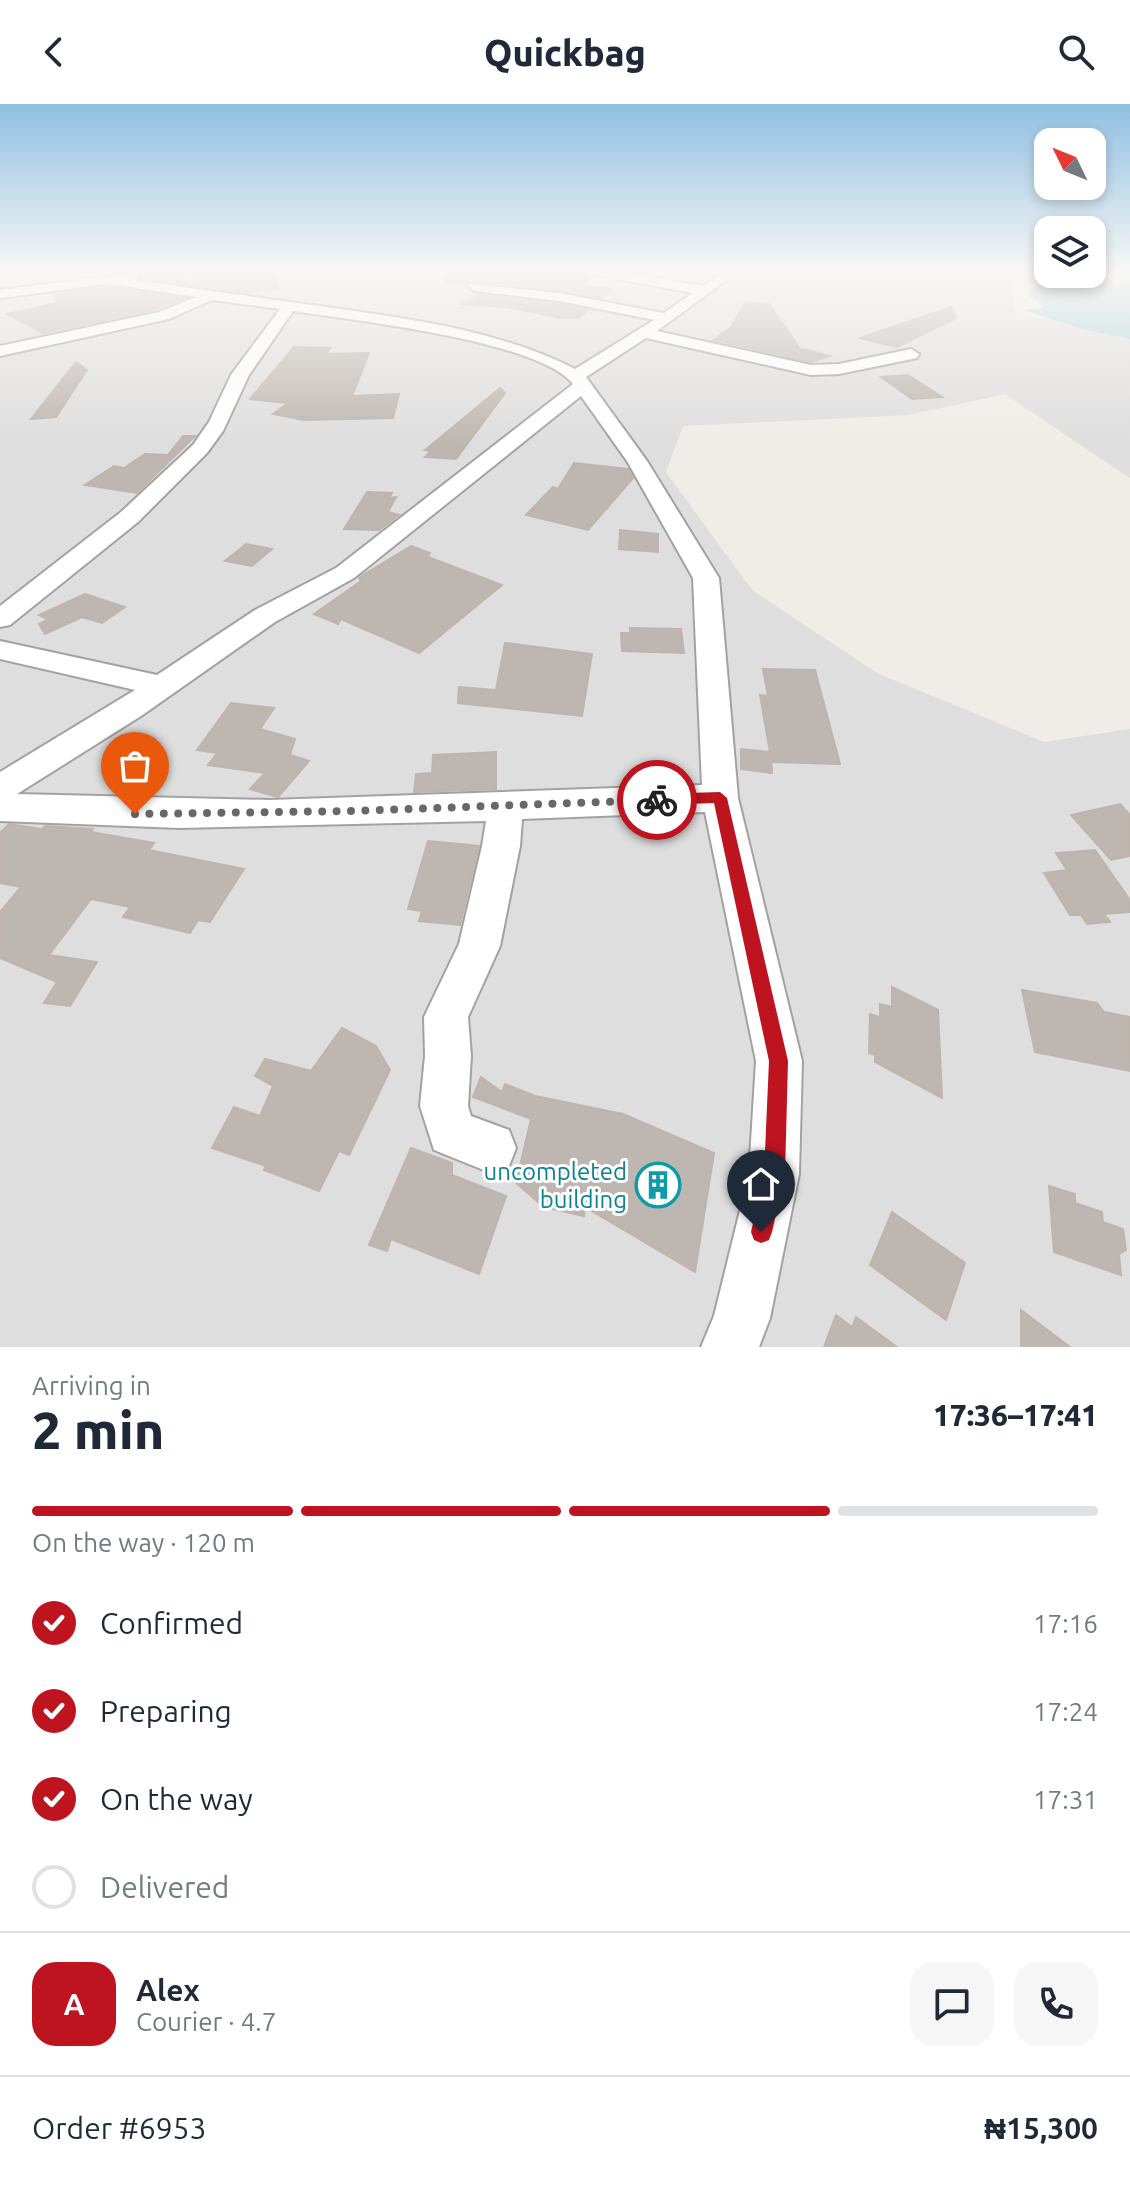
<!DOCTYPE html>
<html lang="en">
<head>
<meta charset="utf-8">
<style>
  :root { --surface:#fff; --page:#f6f6f7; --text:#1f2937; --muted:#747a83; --line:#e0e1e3; --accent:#bd141f }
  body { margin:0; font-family:Ubuntu,sans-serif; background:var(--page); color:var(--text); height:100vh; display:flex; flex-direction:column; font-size:30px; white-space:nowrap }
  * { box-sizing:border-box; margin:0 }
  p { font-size:26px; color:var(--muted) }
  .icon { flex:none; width:44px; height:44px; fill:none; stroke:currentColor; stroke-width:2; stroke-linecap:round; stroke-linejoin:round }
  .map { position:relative; height:1243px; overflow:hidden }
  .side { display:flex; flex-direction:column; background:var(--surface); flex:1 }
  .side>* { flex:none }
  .needle { width:52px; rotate:313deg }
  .tools { position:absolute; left:1034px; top:24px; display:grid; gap:16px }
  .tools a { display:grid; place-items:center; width:72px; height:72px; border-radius:16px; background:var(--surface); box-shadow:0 4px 12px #0003; font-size:40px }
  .pin { position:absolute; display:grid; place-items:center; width:68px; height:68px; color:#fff; margin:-82px -34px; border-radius:50% 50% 50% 0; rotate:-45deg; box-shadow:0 0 8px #0007 }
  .pin .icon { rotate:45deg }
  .courier { position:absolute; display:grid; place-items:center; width:80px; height:80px; margin:-40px; border:6px solid #bd141f; border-radius:50%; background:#fff; color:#222; box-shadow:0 2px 10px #0007 }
  .head em { font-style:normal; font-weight:800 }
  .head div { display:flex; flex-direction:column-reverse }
  .head { display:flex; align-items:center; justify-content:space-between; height:136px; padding:0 32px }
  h1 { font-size:52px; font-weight:800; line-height:60px }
  .bar { display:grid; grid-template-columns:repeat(4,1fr); gap:12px 8px; align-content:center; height:96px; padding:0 32px }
  .bar i { height:10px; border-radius:6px; background:var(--line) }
  .bar .current { background:var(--accent) }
  .bar p { grid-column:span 4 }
  .line { display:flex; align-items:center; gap:20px; padding:0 32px; border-top:2px solid var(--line) }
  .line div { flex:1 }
  .round { display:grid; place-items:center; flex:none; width:84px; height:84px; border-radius:24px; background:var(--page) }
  ol { padding:0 32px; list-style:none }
  li { display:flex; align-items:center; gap:24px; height:88px }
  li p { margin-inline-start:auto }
  li .icon { padding:8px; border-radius:50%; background:var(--accent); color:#fff; stroke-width:4 }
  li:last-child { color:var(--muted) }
  li i { width:44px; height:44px; border:4px solid var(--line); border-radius:50% }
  header { display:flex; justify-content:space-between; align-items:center; height:104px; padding:0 32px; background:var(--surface); font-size:36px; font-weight:800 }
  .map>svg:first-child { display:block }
</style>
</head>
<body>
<header><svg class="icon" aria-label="back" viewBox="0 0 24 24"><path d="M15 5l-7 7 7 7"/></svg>Quickbag<svg class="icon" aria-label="search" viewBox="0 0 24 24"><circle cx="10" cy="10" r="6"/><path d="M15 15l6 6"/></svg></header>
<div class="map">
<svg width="1130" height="1243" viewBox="0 0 1130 1243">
  <rect width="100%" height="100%" fill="#f0ede8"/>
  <!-- residential -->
  <path fill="#dfdede" d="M0 167H993L1013 176 1016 215 1130 209V374L1005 290 908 311 683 322 666 368 752 486 877 569 1044 638 1130 625V1243H0Z"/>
  <!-- water -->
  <path fill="#add2d9" d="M1130 174V235L1078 224 1024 206 1044 204 1028 191C1047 167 1090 179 1117 182L1123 175Z"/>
  <!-- building -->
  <g fill="#bdb6b1" stroke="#c0b4ac" stroke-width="2">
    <path d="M240 167H277L278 184 247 189 143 174 179 168 184 175Z"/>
    <path d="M447 167H586L589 171 585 174 589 175 581 182 613 185 602 194 559 186 470 177 466 181 446 178Z"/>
    <path d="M108 183 185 194 150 207 43 229 7 210 57 199 56 190Z"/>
    <path d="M480 191 559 200 588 206 578 214H562L506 203 461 200Z"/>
    <path d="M750 198 769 200 802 247 804 245 830 252 811 258 714 236 731 223 745 199Z"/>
    <path d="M951 203 956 214 897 243 860 234Z"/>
    <path d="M294 243 330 244 326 250 369 249 352 292 399 290 393 314 304 316 273 310 288 299 250 295Z"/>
    <path d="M76 258 87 266 56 313 31 315Z"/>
    <path d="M908 271 942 293 912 295 881 273Z"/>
    <path d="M500 284 505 289 456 355 425 353 431 347 425 346Z"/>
    <path d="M183 332H195L137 389 85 381 114 362 124 364 145 350 168 351Z"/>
    <path d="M574 359 628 365 633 374 588 426 526 411 553 383 558 385Z"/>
    <path d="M367 388 392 389 389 394 396 393 388 408 399 411 379 426 344 425Z"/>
    <path d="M620 426 658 430V448L619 445Z"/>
    <path d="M246 440 272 445 252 462 225 457Z"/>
    <path d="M411 442 430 449 428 453 502 481 419 549 341 515 338 520 314 510 361 477 359 474 363 471Z"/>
    <path d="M85 490 125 503 102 519 82 513 45 530 39 520 48 515 39 511Z"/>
    <path d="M630 524 681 525 684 549 622 547 621 529H630Z"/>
    <path d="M505 539 592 550 582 612 458 599 459 583 496 586Z"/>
    <path d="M763 565 815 566 840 660 772 658 771 655 772 669 741 665V645L770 648 760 591 768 592Z"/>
    <path d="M231 599 274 604 260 625 295 635 290 651 309 657 278 693 250 685 265 669 208 661 217 649 197 646Z"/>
    <path d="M496 648V685L414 688 416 670 432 669 433 651Z"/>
    <path d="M1120 700 1130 711V752L1111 756 1071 711Z"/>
    <path d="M9 720 42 725 45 722 93 725 91 728 154 739 149 746 244 765 210 818 198 816 190 829 123 813 130 803 91 795 49 851 97 858 70 902 44 899 57 878 0 854V808L21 783 0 779V729Z"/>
    <path d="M428 737 479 742 460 821 419 817 422 807 408 805Z"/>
    <path d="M1095 746 1130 796V808L1104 810 1110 818 1087 820 1081 811H1070L1044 769 1067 766 1056 749Z"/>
    <path d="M892 883 938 906 942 994 875 958V951L869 949 870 910 880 913V900L892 903Z"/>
    <path d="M1022 886 1097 899 1104 908 1130 913V967L1035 948Z"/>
    <path d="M342 924 376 942 390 966 349 1051 339 1047 319 1087 264 1066 266 1062 212 1044 234 1003 260 1012 273 982 255 972 265 955 311 967Z"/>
    <path d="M481 973 502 988 505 980 535 992 623 1010 714 1049 695 1168 585 1103 584 1112 544 1103 516 1079 531 1015 473 993Z"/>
    <path d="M411 1044 452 1059V1071L506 1092 479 1170 391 1135 387 1147 369 1141Z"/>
    <path d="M1049 1082 1075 1090V1099L1102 1108 1103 1118 1123 1125 1126 1146 1119 1150 1121 1171 1054 1148Z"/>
    <path d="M892 1108 965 1159 946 1216 870 1161Z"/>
    <path d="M1021 1206 1070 1243H1021Z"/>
    <path d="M836 1211 852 1223 856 1213 897 1243H824Z"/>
  </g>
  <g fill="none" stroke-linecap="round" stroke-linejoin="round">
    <!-- minor casing -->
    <g stroke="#a2a2a2" stroke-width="4">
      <path id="minor" d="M589 167H616L703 182 725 167H739L657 227 811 261 839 260 911 245 919 250 917 254 839 270 811 271 646 234 586 273 647 357 719 474 738 694 802 957 799 1070 770 1214 759 1243H701L714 1212 749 1070 756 957 705 708 522 715 520 742 500 842 468 913 471 952 468 1002 471 1012 509 1026 516 1044 509 1062 491 1069 434 1046 420 1002 425 952 424 913 459 840 482 742 486 717 180 724 0 717V668L135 586 0 555V537L157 571 255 506 336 464 573 280C538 236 351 216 293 207L249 271 223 327 207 349 138 418 10 521 0 523V502L121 408 193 341 209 318 231 271 280 205 212 196 169 215 0 252V242L159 208 196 193 108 180 0 194V186L133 169 140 173 135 176C202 186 268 195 334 204 417 216 500 227 575 265L654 216 559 197 475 187 468 183 470 180 559 189 664 209 693 189 596 171ZM581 292 627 357 693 474 702 681 270 696 17 690 141 612 275 518 354 474Z"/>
    </g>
    <!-- minor -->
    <use href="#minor" fill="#fff" fill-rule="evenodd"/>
  </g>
  <!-- sky -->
  <linearGradient id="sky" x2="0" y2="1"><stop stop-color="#90c0e2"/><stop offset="0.49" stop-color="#f8f7f5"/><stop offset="1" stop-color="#f8f7f5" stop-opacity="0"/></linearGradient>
  <rect width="1130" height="341" fill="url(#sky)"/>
  <!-- route -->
  <path fill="#bd141f" d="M720 688 727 694 788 957 785 1070 772 1128 769 1136 761 1139 754 1136 751 1128 764 1070 769 957 714 699 657 701 650 696 657 690Z"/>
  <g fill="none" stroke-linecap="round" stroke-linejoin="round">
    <!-- done -->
    <path stroke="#696867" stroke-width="8" stroke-dasharray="0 14.4" d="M135 710 352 707 657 696"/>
  </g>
  <!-- icons -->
  <defs>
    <g id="building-ring" transform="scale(2.3)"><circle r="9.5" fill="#fff" stroke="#0f9aa8" stroke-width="1.5"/><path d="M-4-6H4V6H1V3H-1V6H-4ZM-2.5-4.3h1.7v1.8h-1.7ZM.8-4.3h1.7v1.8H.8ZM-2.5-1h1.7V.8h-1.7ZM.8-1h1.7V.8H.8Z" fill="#0f9aa8"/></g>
  </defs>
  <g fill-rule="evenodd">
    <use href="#building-ring" x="658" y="1081"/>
  </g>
  <g text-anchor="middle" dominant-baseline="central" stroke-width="6" stroke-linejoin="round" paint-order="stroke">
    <!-- near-culture labels -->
    <g font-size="24" fill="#0d838f" stroke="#fff" text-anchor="end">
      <text x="627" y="1067">uncompleted<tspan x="627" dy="28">building</tspan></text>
    </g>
  </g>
</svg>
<div class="tools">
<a><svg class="needle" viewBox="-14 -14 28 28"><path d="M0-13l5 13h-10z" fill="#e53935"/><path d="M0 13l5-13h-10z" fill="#747a83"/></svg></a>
<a><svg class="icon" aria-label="layers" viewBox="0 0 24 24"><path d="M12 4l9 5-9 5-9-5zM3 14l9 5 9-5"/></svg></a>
</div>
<div class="pin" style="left:135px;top:710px;background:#ea580c"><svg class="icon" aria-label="bag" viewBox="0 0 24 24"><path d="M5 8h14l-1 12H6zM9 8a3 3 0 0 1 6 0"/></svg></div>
<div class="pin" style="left:761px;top:1128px;background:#1f2937"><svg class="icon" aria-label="home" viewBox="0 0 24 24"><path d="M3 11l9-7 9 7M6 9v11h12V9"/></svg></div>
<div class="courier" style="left:657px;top:696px"><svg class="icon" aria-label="bike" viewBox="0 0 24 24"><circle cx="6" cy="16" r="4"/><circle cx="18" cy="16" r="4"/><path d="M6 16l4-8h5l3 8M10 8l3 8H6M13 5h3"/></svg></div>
</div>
<section class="side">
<div class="head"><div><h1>2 min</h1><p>Arriving in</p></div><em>17:36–17:41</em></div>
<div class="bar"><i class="current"></i><i class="current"></i><i class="current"></i><i></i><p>On the way · 120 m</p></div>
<ol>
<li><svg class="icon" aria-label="check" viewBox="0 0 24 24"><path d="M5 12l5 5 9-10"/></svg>Confirmed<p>17:16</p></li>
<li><svg class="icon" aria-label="check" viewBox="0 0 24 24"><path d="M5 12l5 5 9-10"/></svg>Preparing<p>17:24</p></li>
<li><svg class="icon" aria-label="check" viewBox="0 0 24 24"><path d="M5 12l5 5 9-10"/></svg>On the way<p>17:31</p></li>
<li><i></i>Delivered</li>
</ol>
<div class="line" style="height:144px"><b class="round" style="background:var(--accent);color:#fff">A</b><div><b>Alex</b><p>Courier · 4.7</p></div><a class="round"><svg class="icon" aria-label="chat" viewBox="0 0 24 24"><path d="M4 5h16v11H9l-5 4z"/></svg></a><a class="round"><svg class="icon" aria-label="phone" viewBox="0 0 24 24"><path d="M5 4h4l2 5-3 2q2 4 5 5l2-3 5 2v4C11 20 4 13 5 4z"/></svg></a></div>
<div class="line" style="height:104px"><div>Order #6953</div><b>₦15,300</b></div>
</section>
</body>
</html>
